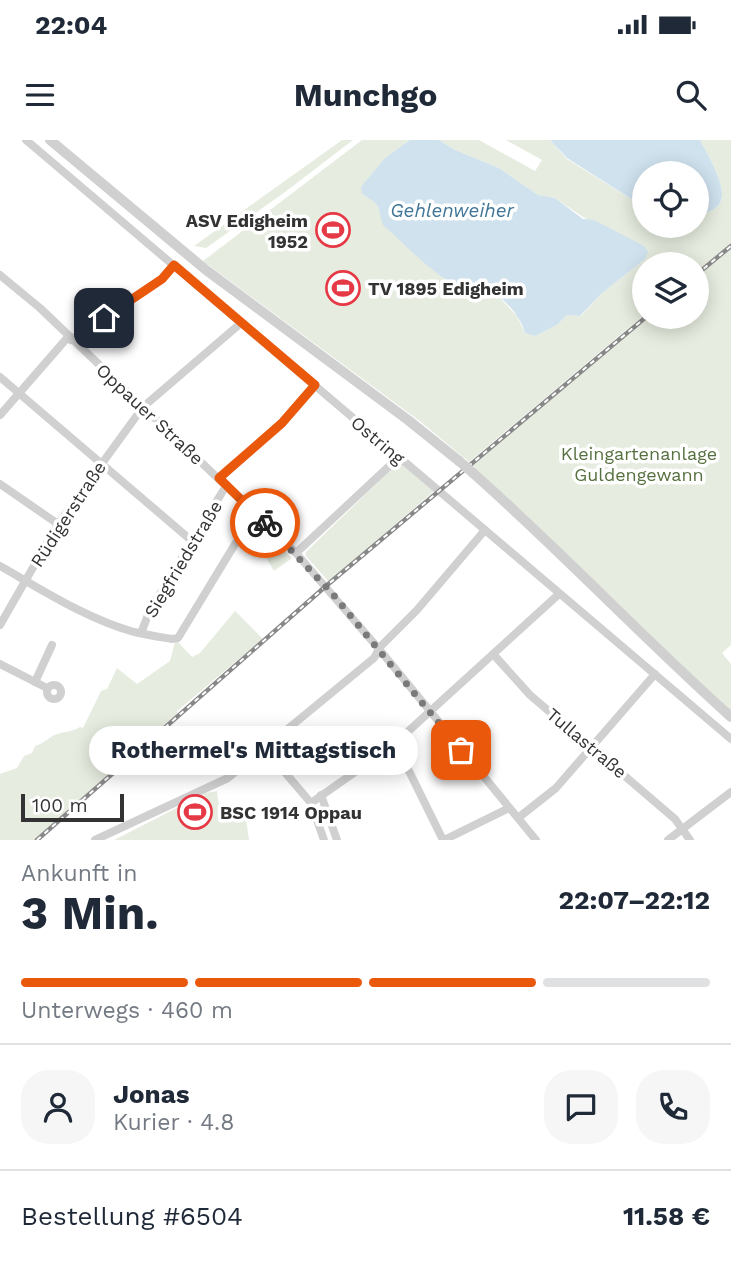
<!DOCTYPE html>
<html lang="de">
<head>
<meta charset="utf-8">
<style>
  :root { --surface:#fff; --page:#f6f6f7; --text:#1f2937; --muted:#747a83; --line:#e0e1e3; --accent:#ea580c }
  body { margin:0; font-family:"Work Sans",sans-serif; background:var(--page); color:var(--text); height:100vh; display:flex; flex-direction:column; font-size:26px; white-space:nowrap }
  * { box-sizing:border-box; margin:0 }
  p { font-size:23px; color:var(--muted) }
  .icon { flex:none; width:38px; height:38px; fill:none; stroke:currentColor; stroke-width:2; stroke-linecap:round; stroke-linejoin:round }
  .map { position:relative; height:700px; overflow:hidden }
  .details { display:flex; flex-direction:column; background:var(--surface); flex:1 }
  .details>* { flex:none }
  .fabs { position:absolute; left:632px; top:21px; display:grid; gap:14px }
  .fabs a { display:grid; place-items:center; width:77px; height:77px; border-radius:50%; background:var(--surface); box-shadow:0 4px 18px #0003; font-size:35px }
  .scale { position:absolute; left:21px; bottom:18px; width:103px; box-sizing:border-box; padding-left:7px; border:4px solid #333; border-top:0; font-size:19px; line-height:24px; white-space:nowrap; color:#333; -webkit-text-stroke:5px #fff; paint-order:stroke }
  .pin { position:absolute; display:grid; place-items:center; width:60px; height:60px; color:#fff; margin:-30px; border-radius:14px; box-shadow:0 4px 10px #0006 }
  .courier { position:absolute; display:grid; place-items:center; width:70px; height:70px; margin:-35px; border:5px solid #ea580c; border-radius:50%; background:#fff; color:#222; box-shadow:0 2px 9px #0007 }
  .bubble { position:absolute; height:49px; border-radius:24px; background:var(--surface); box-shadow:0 4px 18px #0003; font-size:23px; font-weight:700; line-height:49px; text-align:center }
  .summary em { font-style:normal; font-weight:700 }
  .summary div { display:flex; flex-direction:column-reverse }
  .summary { display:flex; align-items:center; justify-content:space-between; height:119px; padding:0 21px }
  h1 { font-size:46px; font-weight:700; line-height:52px }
  .bar { display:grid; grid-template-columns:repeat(4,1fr); gap:10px 7px; align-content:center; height:84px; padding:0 21px }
  .bar i { height:9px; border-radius:5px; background:var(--line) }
  .bar .selected { background:var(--accent) }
  .bar p { grid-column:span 4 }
  .line { display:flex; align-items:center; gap:18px; padding:0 21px; border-top:2px solid var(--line) }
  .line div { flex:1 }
  .round { display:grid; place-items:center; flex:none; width:74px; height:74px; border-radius:28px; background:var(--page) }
  .status { display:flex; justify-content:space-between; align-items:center; height:49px; padding:0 35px; background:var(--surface); direction:ltr }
  .status svg { height:19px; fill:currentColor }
  header { display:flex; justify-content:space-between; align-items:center; height:91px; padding:0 21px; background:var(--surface); font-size:32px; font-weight:700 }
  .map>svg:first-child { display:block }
</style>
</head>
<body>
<div class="status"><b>22:04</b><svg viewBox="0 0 49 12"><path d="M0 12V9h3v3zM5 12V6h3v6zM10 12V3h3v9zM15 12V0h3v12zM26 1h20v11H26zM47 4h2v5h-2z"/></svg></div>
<header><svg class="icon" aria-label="menu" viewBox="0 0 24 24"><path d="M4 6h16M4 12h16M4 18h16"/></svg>Munchgo<svg class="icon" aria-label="search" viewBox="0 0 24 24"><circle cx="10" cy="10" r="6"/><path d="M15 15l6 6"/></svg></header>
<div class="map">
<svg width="731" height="700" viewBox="0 0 731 700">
  <rect width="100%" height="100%" fill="#fff"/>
  <!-- green -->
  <g fill="#e6ecdf">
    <path d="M342 0H353L285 52 206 108 194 106Z"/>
    <path d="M362 0H410L385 18 362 54C384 68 376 64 384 85L461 149 481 148 499 157 517 176 525 193 535 196 557 185 567 175 581 176 601 154 645 119 555 58 538 55 499 28 455 10 439 0H479L535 31 542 20 506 0H550L567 19 644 67V86H696L697 78C704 74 716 70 720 63 729 50 707 13 700 0H731V104L697 132 696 124H644V175L469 322 421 282 203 121Z"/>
    <path d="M731 109V505L722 513 731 524V572L472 325 648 177H696L697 137Z"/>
    <path d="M399 322 434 351 329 442 305 415 306 412Z"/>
    <path d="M250 378 292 418 274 431 246 384Z"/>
    <path d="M235 471 263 499 177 571 178 573 34 700H0V634L17 628 24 616 32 613 35 606C42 604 45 601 51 597 60 591 71 593 80 587L83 588 101 551 107 549 117 528 137 544 170 521 175 502 177 501 192 517 200 513Z"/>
    <path d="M217 651 221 682 246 679 249 700H114L206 653Z"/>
  </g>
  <!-- water -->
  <g fill="#cfe2ee">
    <path d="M410 0H439L455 10 499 28 538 55 555 58 583 79 594 80 644 106 648 112 645 119 601 154 580 176 567 175 557 185 535 196 525 193C520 174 500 152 480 148 473 147 466 150 459 147 431 133 407 106 383 85 376 64 384 68 362 54L361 47 385 18Z"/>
    <path d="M550 0H700C707 13 729 50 720 63 716 70 704 74 697 78L696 33H644V67L567 18Z"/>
  </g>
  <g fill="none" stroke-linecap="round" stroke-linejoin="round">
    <!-- minor -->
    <g stroke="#d0d0d0" stroke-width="8">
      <path d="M26 0 731 599"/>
      <path d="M0 135 40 168 296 413 379 509 536 700"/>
      <path d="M71 200 162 139 174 125"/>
      <path d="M0 237 192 401"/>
      <path d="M0 275 68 197"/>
      <path d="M219 339 282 283 315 245"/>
      <path d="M0 344 58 384"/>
      <path d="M296 413 399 317"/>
      <path d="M0 426C42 450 87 479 134 492 147 495 160 497 172 499L178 498 235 404 243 395"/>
      <path d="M0 485 58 384 143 267 241 183"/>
      <path d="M141 493 150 470 226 346"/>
      <path d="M493 514 530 555 675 679 690 700"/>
      <path d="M0 524 47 548"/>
      <path d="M35 542 52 505"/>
      <circle cx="54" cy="552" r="7"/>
      <path d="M392 606 409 631 443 700"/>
      <path d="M265 609 311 663 324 700"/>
      <path d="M321 655 337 700"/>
      <path d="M311 663 392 606 559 454"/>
      <path d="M518 678 556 648 655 534"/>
      <path d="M95 700 228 638 374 518 381 506 417 470 485 390"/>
      <path d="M444 700 509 668"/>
      <path d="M668 700 731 652"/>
    </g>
    <!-- tertiary -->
    <g stroke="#d0d0d0" stroke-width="10">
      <path d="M50 0 206 130 408 280 459 321"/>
      <path d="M473 333C562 412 643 498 731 577"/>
    </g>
    <!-- rail casing -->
    <g stroke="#888" stroke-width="4.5">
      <g id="rail">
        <path d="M696 135 731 106"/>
        <path d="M37 700 326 446 646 177"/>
      </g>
    </g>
    <!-- rail -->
    <use href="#rail" stroke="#fff" stroke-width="2" stroke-dasharray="5" stroke-linecap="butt"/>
    <!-- tertiary-bridge -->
    <path stroke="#d0d0d0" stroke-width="10" d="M459 321 473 333"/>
  </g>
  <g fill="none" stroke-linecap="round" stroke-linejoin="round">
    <!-- done -->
    <path stroke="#7a7a7a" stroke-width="7" stroke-dasharray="0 12.6" d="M265 383 331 452 461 610"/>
    <!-- route -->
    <path stroke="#ea580c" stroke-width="9" d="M104 178 162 139 174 125 315 245 282 283 219 338 265 383"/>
  </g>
  <!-- icons -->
  <defs>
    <g id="stadium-ring" transform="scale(1.75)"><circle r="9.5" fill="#fff" stroke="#e63946" stroke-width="1.5"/><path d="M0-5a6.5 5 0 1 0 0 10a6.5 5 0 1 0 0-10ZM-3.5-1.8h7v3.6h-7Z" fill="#e63946"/></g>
  </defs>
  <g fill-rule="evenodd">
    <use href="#stadium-ring" x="333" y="90"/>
    <use href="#stadium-ring" x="343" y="148"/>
    <use href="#stadium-ring" x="195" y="672"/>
  </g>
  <g text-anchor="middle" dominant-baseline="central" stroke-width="7" stroke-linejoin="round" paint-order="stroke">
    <!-- poi labels -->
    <g font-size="18" font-weight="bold" fill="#333" stroke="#fff" text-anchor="start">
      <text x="308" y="80" text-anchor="end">ASV Edigheim<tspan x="308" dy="21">1952</tspan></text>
      <text x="368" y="148">TV 1895 Edigheim</text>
      <text x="220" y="672">BSC 1914 Oppau</text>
    </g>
    <!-- street labels -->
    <g font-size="18" fill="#333" stroke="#fff">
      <text transform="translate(150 274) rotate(43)">Oppauer Straße</text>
      <text transform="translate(378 300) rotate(40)">Ostring</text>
      <text transform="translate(68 374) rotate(-57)">Rüdigerstraße</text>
      <text transform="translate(183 419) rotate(-59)">Siegfriedstraße</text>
      <text transform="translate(587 603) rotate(40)">Tullastraße</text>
    </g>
    <!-- park labels -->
    <g font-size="18" fill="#56703f" stroke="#fff">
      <text x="639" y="313">Kleingartenanlage<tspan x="639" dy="21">Guldengewann</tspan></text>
    </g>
    <!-- water labels -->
    <g font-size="19" font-style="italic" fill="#3f7597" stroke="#fff">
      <text x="452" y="70">Gehlenweiher</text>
    </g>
  </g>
</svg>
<div class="fabs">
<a><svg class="icon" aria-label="locate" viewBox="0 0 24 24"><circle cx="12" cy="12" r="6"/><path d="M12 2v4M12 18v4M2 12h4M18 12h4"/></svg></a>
<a><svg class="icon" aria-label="layers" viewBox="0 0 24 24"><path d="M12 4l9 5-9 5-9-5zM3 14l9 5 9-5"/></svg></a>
</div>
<div class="scale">100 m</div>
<div class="pin" style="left:461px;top:610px;background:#ea580c"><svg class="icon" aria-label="bag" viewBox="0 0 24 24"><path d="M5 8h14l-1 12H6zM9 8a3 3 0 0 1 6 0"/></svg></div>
<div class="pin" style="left:104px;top:178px;background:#1f2937"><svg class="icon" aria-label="home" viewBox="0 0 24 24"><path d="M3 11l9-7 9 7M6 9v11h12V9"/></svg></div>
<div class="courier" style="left:265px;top:383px"><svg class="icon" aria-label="bike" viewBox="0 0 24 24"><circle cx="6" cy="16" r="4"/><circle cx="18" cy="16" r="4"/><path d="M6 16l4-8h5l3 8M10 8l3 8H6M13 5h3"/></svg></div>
<div class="bubble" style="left:89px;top:586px;width:329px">Rothermel's Mittagstisch</div>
</div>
<section class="details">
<div class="summary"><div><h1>3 Min.</h1><p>Ankunft in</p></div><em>22:07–22:12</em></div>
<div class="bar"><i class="selected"></i><i class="selected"></i><i class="selected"></i><i></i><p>Unterwegs · 460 m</p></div>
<div class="line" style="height:126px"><a class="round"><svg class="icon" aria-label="person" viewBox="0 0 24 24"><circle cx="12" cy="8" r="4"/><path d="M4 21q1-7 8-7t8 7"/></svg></a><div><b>Jonas</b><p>Kurier · 4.8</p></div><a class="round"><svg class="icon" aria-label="chat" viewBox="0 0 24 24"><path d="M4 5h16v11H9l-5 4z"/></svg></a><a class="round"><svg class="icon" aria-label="phone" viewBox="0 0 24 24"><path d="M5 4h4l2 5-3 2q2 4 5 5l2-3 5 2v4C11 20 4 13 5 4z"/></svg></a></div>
<div class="line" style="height:91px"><div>Bestellung #6504</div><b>11.58 €</b></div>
</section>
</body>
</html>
